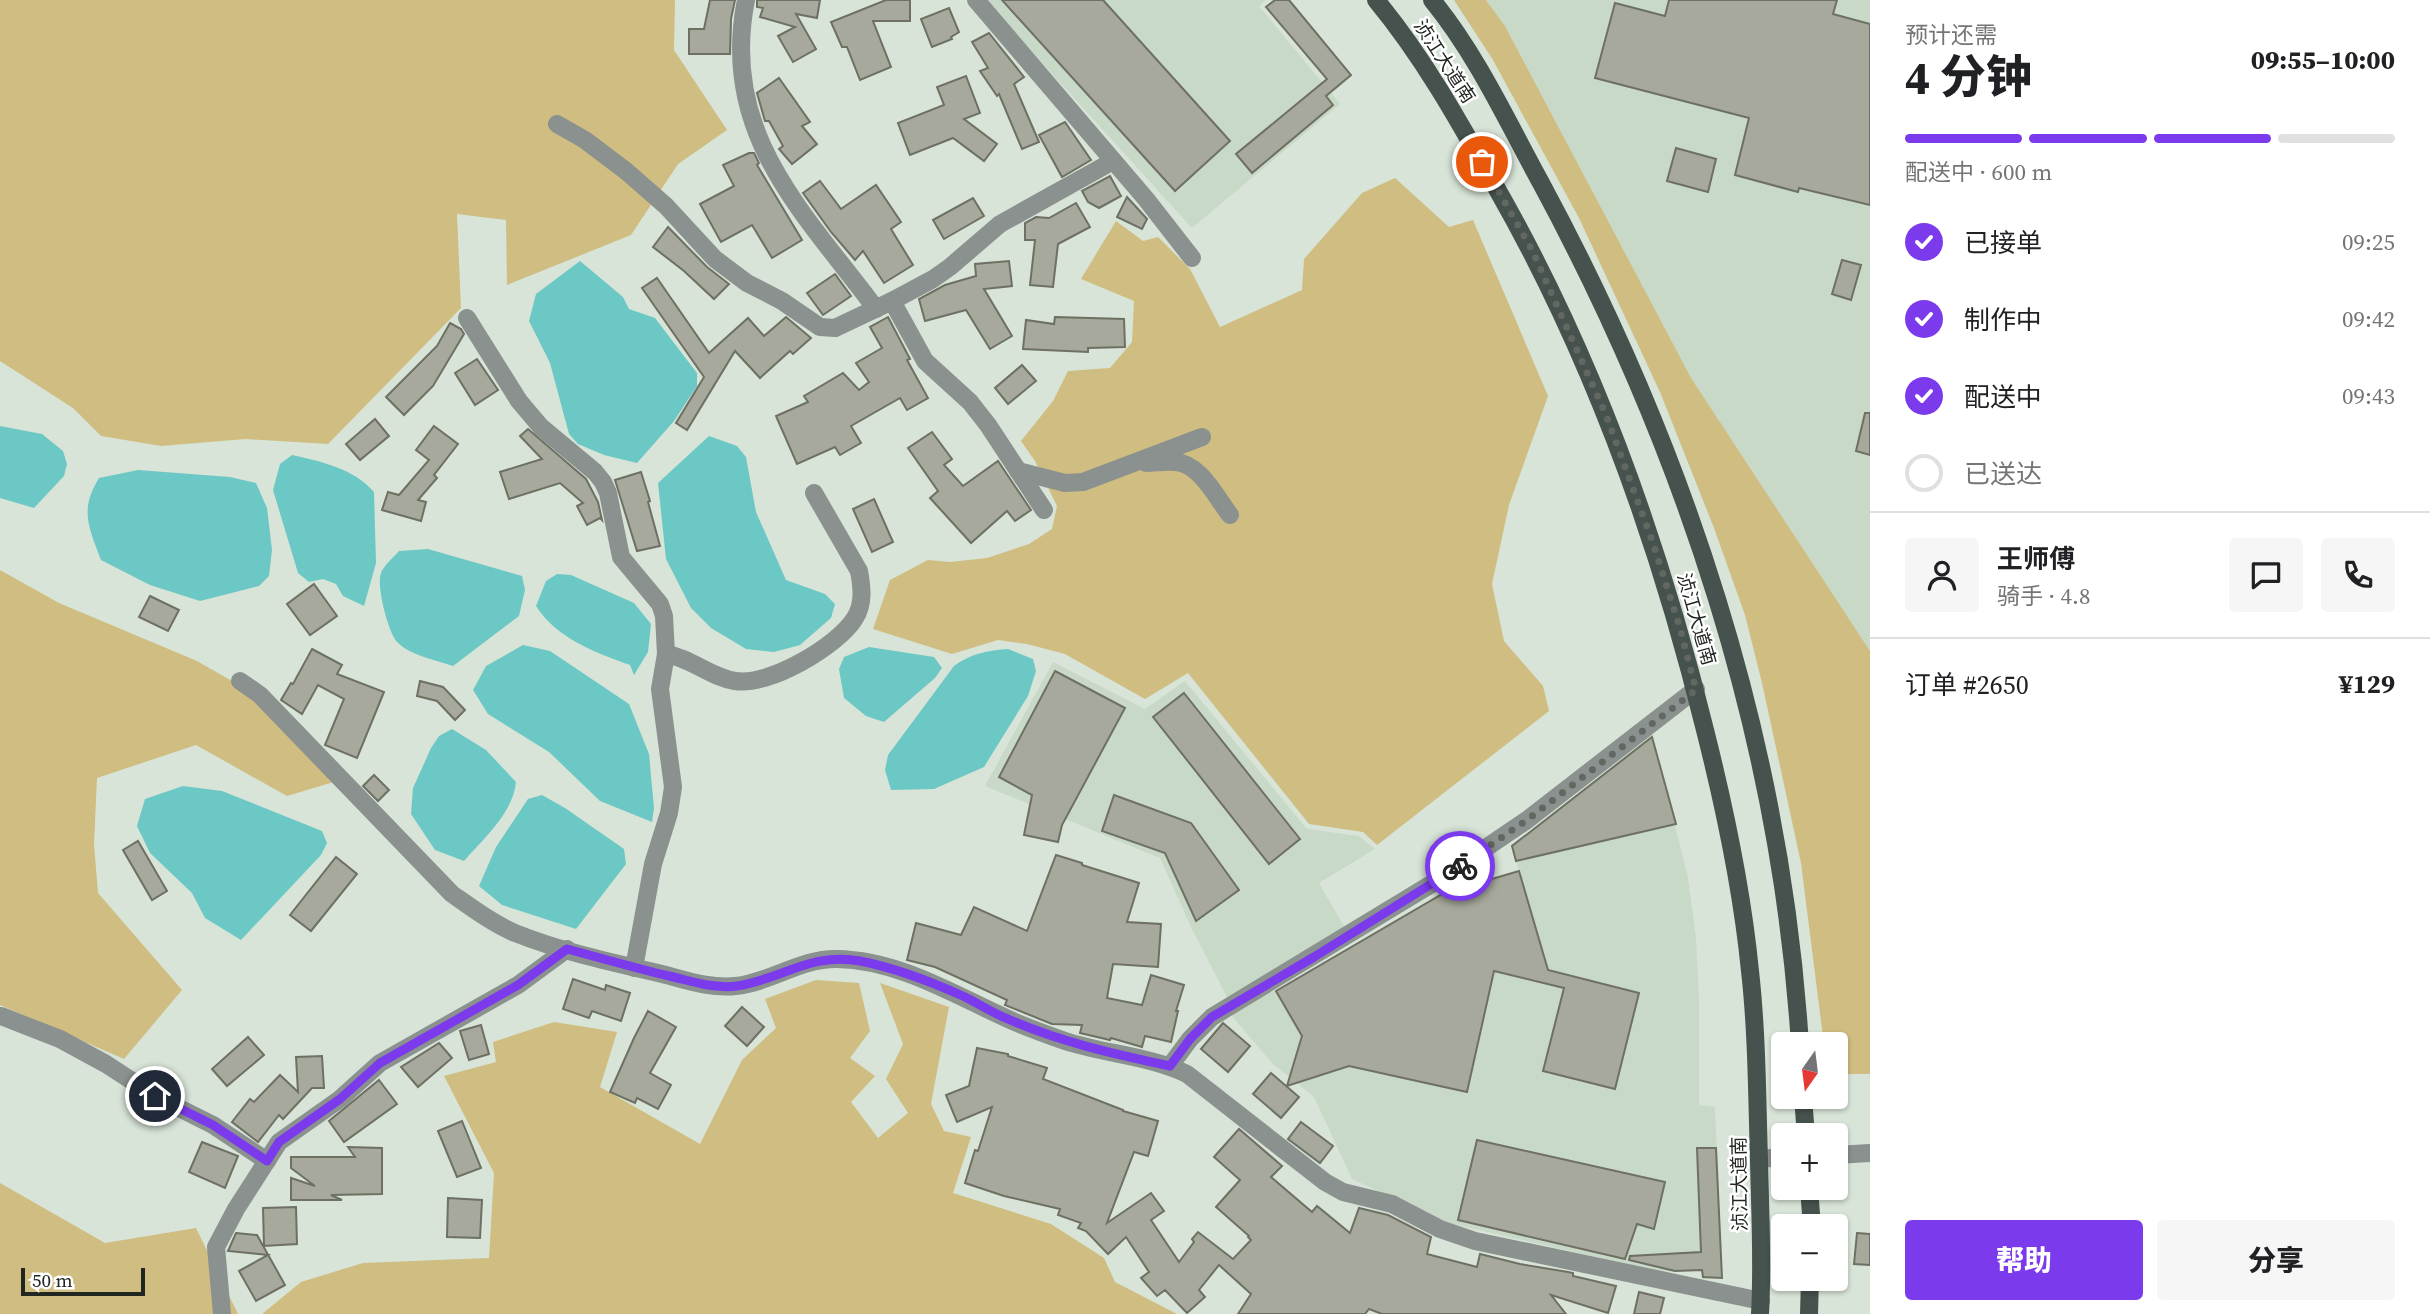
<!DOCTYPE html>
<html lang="zh">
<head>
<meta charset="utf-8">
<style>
  :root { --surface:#fff; --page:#f6f6f6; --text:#202124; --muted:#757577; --line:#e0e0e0; --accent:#7c3aed }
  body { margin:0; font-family:"Source Serif 4","Noto Sans SC",serif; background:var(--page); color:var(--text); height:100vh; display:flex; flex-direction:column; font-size:26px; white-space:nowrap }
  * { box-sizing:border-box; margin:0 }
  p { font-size:23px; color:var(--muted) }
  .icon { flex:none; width:38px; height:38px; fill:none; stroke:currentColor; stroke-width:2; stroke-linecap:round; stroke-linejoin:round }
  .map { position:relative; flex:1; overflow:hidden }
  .side { display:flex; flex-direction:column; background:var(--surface); width:560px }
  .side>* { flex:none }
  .needle { width:46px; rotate:194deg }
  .tools { position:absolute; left:1771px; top:1032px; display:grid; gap:14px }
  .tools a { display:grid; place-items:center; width:77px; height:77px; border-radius:7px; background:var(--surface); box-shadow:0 2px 5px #0004; font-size:35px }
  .scale { position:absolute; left:21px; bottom:18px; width:124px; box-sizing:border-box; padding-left:7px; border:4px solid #222621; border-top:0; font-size:19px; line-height:24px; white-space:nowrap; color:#222621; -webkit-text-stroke:5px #fff; paint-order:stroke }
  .pin { position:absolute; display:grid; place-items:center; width:60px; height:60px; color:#fff; margin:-30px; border:4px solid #fff; border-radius:50%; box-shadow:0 2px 7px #0007 }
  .courier { position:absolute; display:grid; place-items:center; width:70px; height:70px; margin:-35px; border:5px solid #7c3aed; border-radius:50%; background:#fff; color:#222; box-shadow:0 2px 9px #0007 }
  .headline em { font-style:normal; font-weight:800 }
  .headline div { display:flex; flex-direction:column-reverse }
  .headline { display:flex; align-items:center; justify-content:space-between; height:119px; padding:0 35px }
  h1 { font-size:46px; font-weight:800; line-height:52px }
  .bar { display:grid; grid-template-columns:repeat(4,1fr); gap:10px 7px; align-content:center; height:84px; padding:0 35px }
  .bar i { height:9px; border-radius:5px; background:var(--line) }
  .bar .active { background:var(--accent) }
  .bar p { grid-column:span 4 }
  .line { display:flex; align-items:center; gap:18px; padding:0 35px; border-top:2px solid var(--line) }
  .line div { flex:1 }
  .round { display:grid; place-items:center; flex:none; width:74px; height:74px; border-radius:7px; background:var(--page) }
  ol { padding:0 35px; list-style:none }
  li { display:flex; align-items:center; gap:21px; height:77px }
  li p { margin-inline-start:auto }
  li .icon { padding:7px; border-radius:50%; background:var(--accent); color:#fff; stroke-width:4 }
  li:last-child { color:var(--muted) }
  li i { width:38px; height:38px; border:4px solid var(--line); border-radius:50% }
  .button { display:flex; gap:14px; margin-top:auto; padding:14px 35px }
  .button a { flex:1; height:80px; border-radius:7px; background:var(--accent); color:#fff; font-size:28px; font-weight:800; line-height:80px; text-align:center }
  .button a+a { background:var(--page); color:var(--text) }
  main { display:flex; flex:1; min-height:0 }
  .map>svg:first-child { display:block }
</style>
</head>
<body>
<main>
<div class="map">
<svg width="1870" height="1314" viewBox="0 0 1870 1314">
  <rect width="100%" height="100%" fill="#d8e4d7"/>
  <!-- built -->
  <g fill="#c9d9c7">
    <path d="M985 0H1266L1259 6 1340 104 1192 228Z"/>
    <path d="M1486 0H1870V651L1691 379 1505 26Z"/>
    <path d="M1053 662 1145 709 1185 681 1307 829 1359 836 1375 849 1319 883 1348 933 1229 1001 1192 929 1160 858 985 786Z"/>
    <path d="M1652 734 1688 878 1696 937 1699 1000V1105L1715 1107 1722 1278 1703 1279 1702 1270 1660 1272 1444 1222 1352 1179 1314 1097 1272 1063 1231 1015 1444 893 1519 871 1512 846Z"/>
  </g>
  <!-- green -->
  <g fill="#cfbd81">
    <path d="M0 0H675L674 50 727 130 678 164 631 235 507 285 506 220 457 214 461 308 328 444 245 439 161 446 101 436 73 408 0 361Z"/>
    <path d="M1454 0H1486L1505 26 1691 378 1870 651V1074H1836V1045H1824L1801 863 1762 683 1745 615 1714 528 1660 392 1579 218 1493 60Z"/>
    <path d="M1395 178 1449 227 1473 220 1548 396 1509 505 1492 584 1504 641 1543 686 1549 711 1377 845 1363 832 1309 824 1188 673 1145 699 1065 654 1027 644 998 640 952 654 873 629 890 580 928 560 950 562 987 558 1029 544 1052 529 1057 506 1035 461 1021 441 1053 401 1068 371 1110 368 1132 342 1134 301 1081 279 1116 221 1143 241 1158 237 1190 269 1220 327 1302 290 1304 259 1362 193Z"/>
    <path d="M0 570 59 603 197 661 258 696 337 781 287 796 196 745 97 778 94 844 98 893 182 990 124 1059 0 1005Z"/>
    <path d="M816 980 859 983 870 1031 850 1058 875 1076 851 1102 878 1138 908 1113 886 1079 903 1044 880 983 949 1007 931 1104 944 1131 971 1137 953 1193 1051 1224 1104 1258 1115 1282 1177 1314H262L301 1282 363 1263 489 1258 494 1173 444 1076 496 1062 493 1042 554 1022 617 1032 600 1087 700 1144 742 1060 776 1028 765 999Z"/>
    <path d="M0 1183 105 1243 196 1228 238 1314H0Z"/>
  </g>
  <!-- water -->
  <g fill="#6cc8c5">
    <path d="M580 261 623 297 629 309 655 318 697 373V386L674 421 637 463 604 455 578 444 569 434 550 363 529 321 536 294Z"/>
    <path d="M0 426 42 434 63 451 67 464 64 476 34 508 0 498Z"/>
    <path d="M709 436 737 446 746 457 756 512 786 580 825 594 835 604 831 618 800 645 774 652 746 649 711 628 691 608 666 559 658 483Z"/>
    <path d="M292 455C322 462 353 468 374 492L376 563 364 606 343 596 336 584 323 579 309 582 298 573 273 490 280 464Z"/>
    <path d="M138 470 230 477 256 483 267 508 272 550 269 576 259 586 200 601 150 585 101 560C89 528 79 510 99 478Z"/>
    <path d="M428 549 522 576 525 590 519 616 453 666C436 660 409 655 397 642 388 632 376 585 381 573 384 565 394 557 399 551Z"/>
    <path d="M557 574 571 575 634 603 651 624 648 652 634 675 630 665C596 653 556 638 536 606L546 581Z"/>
    <path d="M523 645 550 651 629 704 649 754 654 808 652 822 600 801 549 752 488 714 473 690 486 666Z"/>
    <path d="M869 647 934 657 942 668 935 678 884 722 866 716 844 698 839 669 844 657Z"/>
    <path d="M1008 649 1033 659 1036 671 1028 696 984 767 934 789 891 790 885 770 888 755 954 666C970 654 988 650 1008 649Z"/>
    <path d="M452 729 486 750 516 782C513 813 484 838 464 861L435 850 411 814 413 788 431 748 439 736Z"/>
    <path d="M183 786 222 791 322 831 327 843 321 855 241 940 205 918 192 893 150 853 137 826 145 799Z"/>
    <path d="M542 795 565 808 624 849 626 864 576 929 502 905 479 886 496 847 528 799Z"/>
  </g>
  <!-- building -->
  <g fill="#a6a99b" stroke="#6d7063" stroke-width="2">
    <path d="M710 0H735L731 19 730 54H689V29H704Z"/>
    <path d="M757 0H820L817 18 796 14 816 49 793 62 778 36 795 27 760 17 763 8 757 7Z"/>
    <path d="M886 0H910V21H873L891 67 860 80 847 47H842L831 22Z"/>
    <path d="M1002 0H1103L1230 141 1175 191Z"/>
    <path d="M1275 0H1289L1351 75 1326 96 1333 105 1252 173 1236 154 1327 79 1266 7Z"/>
    <path d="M1669 0H1837L1833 14 1870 24V205L1799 188 1798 192 1735 175 1749 118 1595 78 1615 3 1665 16Z"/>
    <path d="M949 8 959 32 951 37 952 39 932 47 921 19Z"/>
    <path d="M989 33 1024 77 1014 84 1039 142 1022 149 999 94 997 96 980 71 988 68 972 42Z"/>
    <path d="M966 76 980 113 964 119 997 144 984 161 953 138 910 155 898 123 944 105 937 87Z"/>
    <path d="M779 78 810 122 802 126 817 144 792 164 779 149 783 146 769 121H765L757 93Z"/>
    <path d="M1065 122 1091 160 1062 177 1039 135Z"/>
    <path d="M1676 148 1716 159 1708 192 1667 181Z"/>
    <path d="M749 153H754L759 163 757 165 802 240 772 258 752 225 721 242 700 204 734 186 723 165Z"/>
    <path d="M1110 176 1121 196 1099 208 1088 202 1082 191Z"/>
    <path d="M820 181 841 209 876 185 901 222 891 229 913 265 884 283 863 251 855 260 831 232 803 193Z"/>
    <path d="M1127 197 1147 219 1142 229 1117 217Z"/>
    <path d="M973 198 984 216 944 239 933 220Z"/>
    <path d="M1076 203 1090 227 1058 244 1053 287 1030 285 1035 240H1025V223L1036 217 1049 218Z"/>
    <path d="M668 227 707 267 729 284 714 299 684 271 653 247Z"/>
    <path d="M1842 260 1861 265 1851 300 1832 294Z"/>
    <path d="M1009 261 1012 286 984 289 1012 336 990 349 966 310 925 321 919 299 945 285 976 276 975 264Z"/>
    <path d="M835 274 851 296 823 315 807 293Z"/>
    <path d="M657 278 709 353 748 318 764 336 786 317 811 338 793 354 790 351 760 378 735 351 687 430 676 423 704 377 642 288Z"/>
    <path d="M888 317 910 359 907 360 928 398 907 410 900 398 851 426 861 443 840 455 835 447 797 464 776 416 808 402 804 396 843 373 859 390 869 382 856 363 882 348 870 327Z"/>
    <path d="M1055 317 1124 319 1125 347 1088 348V352L1023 349 1026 320 1054 324Z"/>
    <path d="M450 323 461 329 464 334 433 386 404 415 386 397 437 346Z"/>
    <path d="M477 359 498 390 475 405 455 373Z"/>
    <path d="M1022 365 1036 381 1008 404 995 388Z"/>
    <path d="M1865 413H1870V455L1856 451Z"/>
    <path d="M375 419 389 436 360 460 346 444Z"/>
    <path d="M434 426 458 444 434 475 437 478 418 500 426 502 421 521 382 510 388 492 399 495 429 460 416 450Z"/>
    <path d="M528 429 586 479 598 502 602 520 600 518 587 525 577 506 583 503 560 483 509 499 500 472 542 459 520 436Z"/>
    <path d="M932 432 952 459 944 465 963 486 998 461 1031 510 1015 521 1007 511 971 543 930 498 938 491 908 448Z"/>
    <path d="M641 472 650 501 648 502 660 546 637 551 615 480Z"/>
    <path d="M874 499 893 542 872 552 853 509Z"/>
    <path d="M314 584 337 616 310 635 287 604Z"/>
    <path d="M150 596 179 610 168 631 139 617Z"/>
    <path d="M312 649 342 665 337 674 384 692 357 758 325 745 344 699 318 685 302 714 281 700 291 683 293 684Z"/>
    <path d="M1055 671 1125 708 1062 825 1058 842 1024 835 1032 795 999 777Z"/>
    <path d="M420 681 443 687 465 710 455 720 437 701 417 696Z"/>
    <path d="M1184 693 1300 839 1269 864 1153 717Z"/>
    <path d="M1652 737 1676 824 1516 861 1512 846Z"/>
    <path d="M374 775 389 790 378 801 363 786Z"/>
    <path d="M1114 795 1191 823 1239 890 1196 921 1165 853 1102 831Z"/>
    <path d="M138 841 167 891 152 900 123 850Z"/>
    <path d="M1056 855 1082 863V865L1139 883 1127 922 1161 924 1158 967 1113 964 1107 998 1142 1005 1151 975 1184 985 1176 1011H1178L1171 1042 1145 1036 1142 1047 1111 1038 1110 1040 1080 1033 1082 1025 1052 1024 1005 1005 1007 1000 935 967 907 960 916 923 961 935 974 907 1027 931Z"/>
    <path d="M336 857 357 874 311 931 290 915Z"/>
    <path d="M1519 871 1548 970 1639 993 1615 1089 1543 1071 1564 988 1494 971 1467 1092 1349 1066 1287 1086 1302 1036 1276 991 1444 893Z"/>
    <path d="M573 979 605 990 606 985 630 993 621 1021 592 1011 589 1018 563 1009Z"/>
    <path d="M742 1007 764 1027 747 1046 725 1026Z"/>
    <path d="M648 1011 676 1027 650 1073 671 1085 658 1109 637 1098 635 1103 610 1092 634 1038Z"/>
    <path d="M1223 1023 1250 1046 1228 1072 1201 1049Z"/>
    <path d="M481 1025 489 1054 469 1060 460 1031Z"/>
    <path d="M248 1037 264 1055 227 1086 212 1069Z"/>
    <path d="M439 1043 452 1058 418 1087 401 1067Z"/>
    <path d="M977 1048 1008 1054V1056L1047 1068 1043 1079 1123 1110V1111L1158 1121 1148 1156 1134 1152 1107 1223 1151 1193 1164 1211 1151 1220 1179 1262 1194 1242 1192 1239 1198 1232 1233 1259 1251 1240 1248 1237 1249 1236 1216 1207 1240 1180 1214 1157 1239 1129 1282 1166 1271 1177 1312 1212 1317 1206 1350 1233 1359 1208 1388 1215 1431 1237 1427 1254 1477 1267 1480 1254 1520 1264 1568 1272 1573 1273V1276L1616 1286 1608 1313 1551 1295 1566 1314H1382L1369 1309 1365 1314H1238L1251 1294 1219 1265 1199 1290 1205 1297 1187 1313 1165 1290 1157 1296 1141 1278 1149 1272 1126 1237 1108 1254 1086 1231 1078 1228 1081 1223 1058 1215 1060 1209 1004 1196 965 1183 975 1150 978 1151 992 1107 957 1122 946 1095 969 1086Z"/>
    <path d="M322 1056 324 1088H312L283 1119 279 1115 258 1142 232 1122 250 1099 254 1102 280 1075 298 1092 296 1057Z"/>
    <path d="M1271 1073 1299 1097 1281 1118 1253 1094Z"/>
    <path d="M379 1080 397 1104 344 1142 329 1121Z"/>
    <path d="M462 1121 481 1168 457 1177 438 1131Z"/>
    <path d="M1301 1122 1333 1146 1320 1163 1288 1139Z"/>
    <path d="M1477 1140 1665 1182 1654 1229 1637 1224 1625 1259 1458 1220Z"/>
    <path d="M202 1142 238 1156 225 1188 189 1172Z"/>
    <path d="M348 1147 382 1148V1194L331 1195 342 1200H291V1178L315 1186 291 1168V1157H355Z"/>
    <path d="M1697 1148H1716L1722 1278 1703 1277 1702 1270 1675 1271 1629 1260 1630 1256 1701 1252Z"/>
    <path d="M448 1198 482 1200 480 1238 447 1237Z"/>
    <path d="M296 1207 297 1244 264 1246 263 1208Z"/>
    <path d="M236 1233 257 1235 285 1285 256 1301 239 1271 268 1255 228 1251Z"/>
    <path d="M1857 1233 1870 1234V1265L1854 1264Z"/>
    <path d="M1639 1292 1664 1298 1660 1314H1634Z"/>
  </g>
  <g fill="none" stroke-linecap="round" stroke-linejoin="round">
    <!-- minor -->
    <g stroke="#8a918e" stroke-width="18">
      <path d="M746 0C719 134 804 212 876 309"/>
      <path d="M976 0 1146 199 1192 258"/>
      <path d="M557 124 585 140 626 171 666 206 715 259 747 283 782 301 820 327 835 328 892 301 933 279 950 267 1000 224 1113 161"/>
      <path d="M892 301 925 361 970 402 988 425 1044 510"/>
      <path d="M467 318 519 401 541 427 595 472 603 482 608 493 621 557 660 604 664 616 666 654 660 689 673 787 669 813 653 864 634 968"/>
      <path d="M1146 463C1155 463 1165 461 1175 462 1200 463 1216 497 1230 515"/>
      <path d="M1018 471 1065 483 1083 482 1202 437"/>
      <path d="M666 654C691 658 710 677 735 681 768 687 838 646 855 618 864 604 862 587 859 571L814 493"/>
      <path d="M240 681 260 695 452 894C472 908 492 923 515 933 560 951 610 962 658 973 683 979 709 989 736 986 771 982 802 958 837 959 898 960 953 994 1006 1018 1025 1027 1045 1034 1065 1041 1105 1054 1150 1056 1187 1074L1325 1182 1343 1192 1392 1204 1440 1229 1475 1241 1761 1301"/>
      <path d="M1 1016 60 1039 106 1064 155 1096 213 1125 267 1161"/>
      <path d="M1170 1066 1190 1039 1212 1017 1443 877 1527 820 1696 689"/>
      <path d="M1836 1155 1870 1153"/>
      <path d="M1759 1159 1783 1157"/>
      <path d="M222 1314 216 1247 236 1209 279 1142 340 1099 380 1063 518 985 567 949"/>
    </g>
    <!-- major -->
    <g stroke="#46524d" stroke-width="18">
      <path d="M1376 0C1424 58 1460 123 1497 189 1593 357 1659 542 1705 730 1725 809 1742 889 1750 971 1757 1033 1757 1097 1759 1160 1760 1211 1763 1263 1760 1314"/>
      <path d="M1432 0C1477 55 1507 121 1541 183 1685 450 1781 741 1800 1045"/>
      <path d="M1803 1097 1806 1136"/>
      <path d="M1809 1188 1812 1227"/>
      <path d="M1809 1314 1810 1279"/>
    </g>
  </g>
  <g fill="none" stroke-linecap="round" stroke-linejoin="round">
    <!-- done -->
    <path stroke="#626861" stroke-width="7" stroke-dasharray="0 12.6" d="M1460 866 1527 820 1696 690 1680 628 1653 543 1606 415 1532 250 1482 162"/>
    <!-- route -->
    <path stroke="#7c3aed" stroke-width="9" d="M155 1096 213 1125 267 1161 279 1142 340 1099 380 1063 518 985 567 949C601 958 635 968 669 976 691 981 714 989 737 986 782 979 811 952 860 961 896 968 932 982 965 997 979 1004 993 1013 1008 1019 1060 1042 1114 1054 1170 1066L1190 1039 1212 1017 1314 957 1460 866"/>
  </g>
  <g text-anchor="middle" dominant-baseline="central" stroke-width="5" stroke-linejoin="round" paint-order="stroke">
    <!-- street labels -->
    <g font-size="19" fill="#222621" stroke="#fff">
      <text transform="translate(1445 61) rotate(57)">浈江大道南</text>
      <text transform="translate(1697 619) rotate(74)">浈江大道南</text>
      <text transform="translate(1739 1184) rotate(-91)">浈江大道南</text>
    </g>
  </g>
</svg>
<div class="tools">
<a><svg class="needle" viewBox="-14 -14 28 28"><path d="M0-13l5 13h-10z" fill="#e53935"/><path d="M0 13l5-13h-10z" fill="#757577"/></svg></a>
<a>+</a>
<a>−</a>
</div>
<div class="scale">50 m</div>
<div class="pin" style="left:1482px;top:162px;background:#ea580c"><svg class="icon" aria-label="bag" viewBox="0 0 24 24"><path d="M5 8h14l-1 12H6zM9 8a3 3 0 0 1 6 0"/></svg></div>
<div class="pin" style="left:155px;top:1096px;background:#1f2937"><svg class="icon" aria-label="home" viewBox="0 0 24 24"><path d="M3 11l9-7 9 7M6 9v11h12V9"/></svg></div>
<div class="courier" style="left:1460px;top:866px"><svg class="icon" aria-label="bike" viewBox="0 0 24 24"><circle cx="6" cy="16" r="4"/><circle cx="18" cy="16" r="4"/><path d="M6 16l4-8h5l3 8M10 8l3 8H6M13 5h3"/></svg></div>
</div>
<section class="side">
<div class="headline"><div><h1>4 分钟</h1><p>预计还需</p></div><em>09:55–10:00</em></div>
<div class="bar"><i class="active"></i><i class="active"></i><i class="active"></i><i></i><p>配送中 · 600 m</p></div>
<ol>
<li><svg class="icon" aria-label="check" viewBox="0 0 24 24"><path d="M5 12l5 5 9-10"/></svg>已接单<p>09:25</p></li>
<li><svg class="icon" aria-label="check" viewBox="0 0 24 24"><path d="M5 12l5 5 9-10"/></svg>制作中<p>09:42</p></li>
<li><svg class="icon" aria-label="check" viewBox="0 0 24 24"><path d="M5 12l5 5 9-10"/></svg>配送中<p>09:43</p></li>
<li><i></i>已送达</li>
</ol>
<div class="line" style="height:126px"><a class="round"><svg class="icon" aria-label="person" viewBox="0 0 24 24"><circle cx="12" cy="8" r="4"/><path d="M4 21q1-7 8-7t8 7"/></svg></a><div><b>王师傅</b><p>骑手 · 4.8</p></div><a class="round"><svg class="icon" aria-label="chat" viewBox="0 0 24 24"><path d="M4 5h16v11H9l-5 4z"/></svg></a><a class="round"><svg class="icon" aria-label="phone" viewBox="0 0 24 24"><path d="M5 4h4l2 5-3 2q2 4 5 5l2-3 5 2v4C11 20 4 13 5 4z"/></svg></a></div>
<div class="line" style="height:91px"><div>订单 #2650</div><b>¥129</b></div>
<div class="button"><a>帮助</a><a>分享</a></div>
</section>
</main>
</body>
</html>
